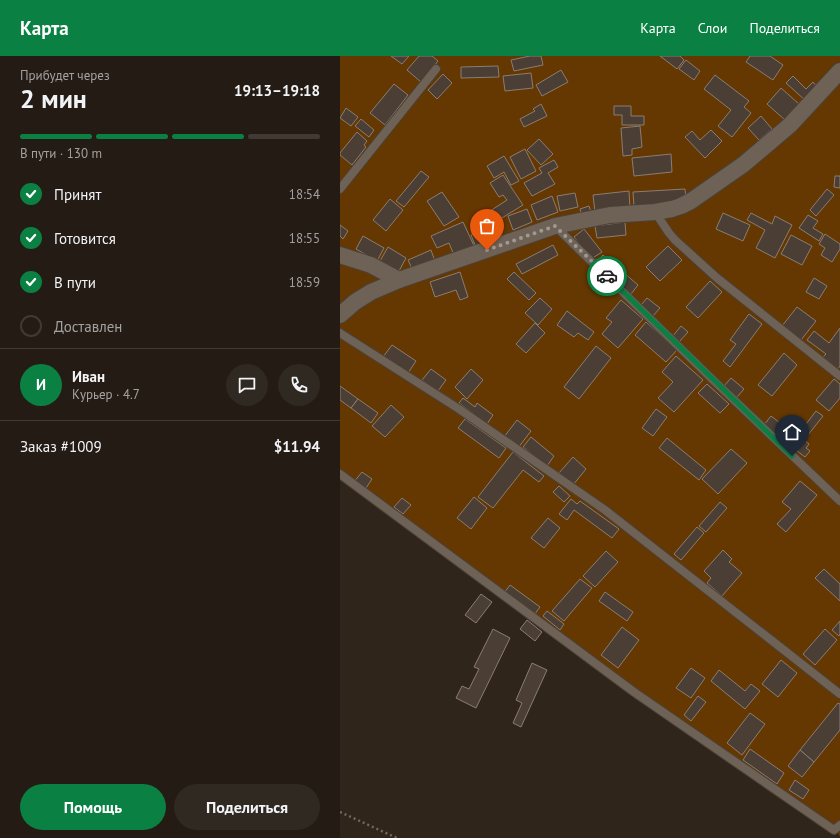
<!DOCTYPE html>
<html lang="ru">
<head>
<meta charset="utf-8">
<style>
  :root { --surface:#241c14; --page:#302922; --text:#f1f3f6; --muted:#a3a1a0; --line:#413a34; --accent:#0b8043 }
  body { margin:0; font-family:"PT Sans",sans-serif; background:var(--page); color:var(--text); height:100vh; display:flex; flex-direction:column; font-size:15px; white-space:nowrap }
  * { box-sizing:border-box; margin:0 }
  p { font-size:13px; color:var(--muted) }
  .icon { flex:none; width:22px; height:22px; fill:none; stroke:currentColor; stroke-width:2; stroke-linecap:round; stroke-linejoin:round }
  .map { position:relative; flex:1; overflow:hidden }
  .drawer { display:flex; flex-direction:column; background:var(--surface); width:340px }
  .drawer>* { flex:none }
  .pin { position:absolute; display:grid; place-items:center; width:34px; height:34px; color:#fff; margin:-41px -17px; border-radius:50% 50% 50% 0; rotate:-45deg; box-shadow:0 0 4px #0007 }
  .pin .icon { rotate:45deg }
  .courier { position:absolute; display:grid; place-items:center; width:40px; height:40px; margin:-20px; border:3px solid #0b8043; border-radius:50%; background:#fff; color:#222; box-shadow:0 1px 5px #0007 }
  .head em { font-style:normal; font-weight:800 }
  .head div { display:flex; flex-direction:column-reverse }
  .head { display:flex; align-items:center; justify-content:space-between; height:68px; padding:0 20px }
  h1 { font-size:26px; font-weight:800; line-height:30px }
  .bar { display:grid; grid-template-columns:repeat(4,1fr); gap:6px 4px; align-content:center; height:48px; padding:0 20px }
  .bar i { height:5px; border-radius:3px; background:var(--line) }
  .bar .selected { background:var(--accent) }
  .bar p { grid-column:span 4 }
  .line { display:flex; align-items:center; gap:10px; padding:0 20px; border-top:1px solid var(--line) }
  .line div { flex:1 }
  .round { display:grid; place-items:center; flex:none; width:42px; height:42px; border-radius:21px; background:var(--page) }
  ol { padding:0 20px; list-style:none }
  li { display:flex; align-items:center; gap:12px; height:44px }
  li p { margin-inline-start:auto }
  li .icon { padding:4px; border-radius:50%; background:var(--accent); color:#fff; stroke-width:4 }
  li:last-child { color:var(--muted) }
  li i { width:22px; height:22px; border:2px solid var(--line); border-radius:50% }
  .action { display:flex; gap:8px; margin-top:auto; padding:8px 20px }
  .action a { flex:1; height:46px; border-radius:24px; background:var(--accent); color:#fff; font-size:16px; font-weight:800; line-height:46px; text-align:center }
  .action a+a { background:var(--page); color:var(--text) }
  header { display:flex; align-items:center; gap:24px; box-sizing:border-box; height:56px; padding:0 20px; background:var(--accent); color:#fff }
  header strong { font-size:19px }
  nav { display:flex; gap:22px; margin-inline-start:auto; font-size:14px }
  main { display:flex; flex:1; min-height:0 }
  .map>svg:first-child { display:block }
</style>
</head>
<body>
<header>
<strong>Карта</strong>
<nav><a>Карта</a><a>Слои</a><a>Поделиться</a></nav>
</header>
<main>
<section class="drawer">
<div class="head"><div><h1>2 мин</h1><p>Прибудет через</p></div><em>19:13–19:18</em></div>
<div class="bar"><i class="selected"></i><i class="selected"></i><i class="selected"></i><i></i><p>В пути · 130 m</p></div>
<ol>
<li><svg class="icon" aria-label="check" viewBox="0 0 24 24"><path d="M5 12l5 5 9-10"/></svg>Принят<p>18:54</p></li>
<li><svg class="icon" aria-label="check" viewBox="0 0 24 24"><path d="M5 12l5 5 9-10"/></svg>Готовится<p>18:55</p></li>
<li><svg class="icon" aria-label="check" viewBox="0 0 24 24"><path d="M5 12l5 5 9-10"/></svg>В пути<p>18:59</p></li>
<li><i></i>Доставлен</li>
</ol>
<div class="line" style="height:72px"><b class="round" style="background:var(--accent);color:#fff">И</b><div><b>Иван</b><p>Курьер · 4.7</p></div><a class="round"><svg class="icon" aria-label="chat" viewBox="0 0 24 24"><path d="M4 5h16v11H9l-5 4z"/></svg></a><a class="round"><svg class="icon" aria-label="phone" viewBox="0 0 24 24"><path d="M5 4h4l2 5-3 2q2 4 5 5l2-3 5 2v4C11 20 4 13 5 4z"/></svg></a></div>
<div class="line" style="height:52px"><div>Заказ #1009</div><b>$11.94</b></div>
<div class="action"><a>Помощь</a><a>Поделиться</a></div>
</section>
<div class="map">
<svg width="500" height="782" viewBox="0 0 500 782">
  <rect width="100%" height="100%" fill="#30251b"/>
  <!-- green -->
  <path fill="#653802" d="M0 0H500V781L497 775 294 637 103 499 0 421Z"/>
  <!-- building -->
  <g fill="#4b3e34" stroke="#8b7d71">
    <path d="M51 0H69L62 8Z"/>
    <path d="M79 0H92L98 5 81 26 67 14Z"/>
    <path d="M190 0H201L203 9 174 15 171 4Z"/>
    <path d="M320 0H340L344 4 337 13Z"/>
    <path d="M410 0H430L443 9 433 24 406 6Z"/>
    <path d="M346 4 360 15 354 24 339 13Z"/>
    <path d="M158 10 159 21 121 22V11Z"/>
    <path d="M221 14 228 26 202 40 196 29Z"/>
    <path d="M191 17 193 32 165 35 163 20Z"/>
    <path d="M103 18 112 27 97 43 88 34Z"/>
    <path d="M375 19 409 45 404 51 411 57 392 81 378 70 391 54 364 33Z"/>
    <path d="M453 20 466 33 473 26 478 32 466 45 446 27Z"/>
    <path d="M54 28 68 39 45 69 30 57Z"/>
    <path d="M441 32 459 48 445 64 427 48Z"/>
    <path d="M201 48 207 60 184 71 180 63 195 55 193 53Z"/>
    <path d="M274 50H291V60H304V69H282V59H274Z"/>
    <path d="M6 52 18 61 11 70 0 62Z"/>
    <path d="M421 60 432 73 419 84 408 72Z"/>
    <path d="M21 63 34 74 29 81 15 70Z"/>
    <path d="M300 70 302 91 292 93V99L283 100 281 72Z"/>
    <path d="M371 74 382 85 365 102 345 81 352 75 360 84Z"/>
    <path d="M17 76 27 85 24 89 26 91 12 109 0 99V97Z"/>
    <path d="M199 83 213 98 201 109 187 94Z"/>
    <path d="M185 93 196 115 181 123 170 101Z"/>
    <path d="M331 98 332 116 294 120 292 102Z"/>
    <path d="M164 100 179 125 171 129 164 116 154 122 147 110Z"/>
    <path d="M214 104 218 111 208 117 215 128 192 140 184 127 202 117 199 112Z"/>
    <path d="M81 115 89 121 64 151 56 145Z"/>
    <path d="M163 119 183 149 157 165 150 155 167 144 163 139 159 141 150 127Z"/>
    <path d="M495 120H500V132L494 131Z"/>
    <path d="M345 133 346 143 336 148 294 151 293 136Z"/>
    <path d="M487 133 494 139 476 160 470 154Z"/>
    <path d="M289 135 290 153 255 156 253 139Z"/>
    <path d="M102 136 119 161 104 170 87 145Z"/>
    <path d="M235 137 238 151 220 155 217 140Z"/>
    <path d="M212 140 218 156 197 164 191 149Z"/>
    <path d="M50 143 63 154 46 175 33 164Z"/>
    <path d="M249 150 252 159 242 161 240 153Z"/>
    <path d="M187 153 192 166 173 174 168 160Z"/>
    <path d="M383 157 410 169 403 185 376 173Z"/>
    <path d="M411 157 432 168 435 160 452 169 435 202 416 192 425 174 407 164Z"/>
    <path d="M468 159 478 165 473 172 483 178 479 185 459 172Z"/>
    <path d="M123 166 136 194 116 204 109 187 97 192 91 180Z"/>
    <path d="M285 166 286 179 257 182 255 170Z"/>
    <path d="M0 169 8 175 3 183 0 180Z"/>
    <path d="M152 170 158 185 137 194 131 179Z"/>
    <path d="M244 173 262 196 251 203 234 181Z"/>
    <path d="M485 178 500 188V193L492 206 481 199 485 192 479 188Z"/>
    <path d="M451 179 472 190 462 209 441 198Z"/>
    <path d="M23 180 44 192 37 205 16 193Z"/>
    <path d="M213 189 218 199 182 218 176 208Z"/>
    <path d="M328 190 342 204 320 225 306 211Z"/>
    <path d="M48 191 66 202 59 215 40 205Z"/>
    <path d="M91 194 96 208 74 217 68 204Z"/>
    <path d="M263 199 298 229 291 238 255 207Z"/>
    <path d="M120 216 128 241 120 244 116 234 95 241 90 226Z"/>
    <path d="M174 216 196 237 189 244 167 223Z"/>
    <path d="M474 222 487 230 479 243 466 236Z"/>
    <path d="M370 225 382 236 358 262 346 251Z"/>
    <path d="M200 242 212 253 198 269 185 257Z"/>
    <path d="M307 242 320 252 313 260 301 249Z"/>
    <path d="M281 244 303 263 278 292 262 278 272 266 266 262Z"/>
    <path d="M457 251 476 265 461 284 442 270Z"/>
    <path d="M227 255 254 276 248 284 238 277 234 281 217 269Z"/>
    <path d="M409 258 422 268 390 311 383 305 396 288 390 284Z"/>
    <path d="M306 266 337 294 326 306 295 279Z"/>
    <path d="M195 267 205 277 186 297 176 288Z"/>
    <path d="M341 270 348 276 339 286 333 280Z"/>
    <path d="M500 272V310L497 314 482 302 486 298 467 284 474 275 489 287Z"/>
    <path d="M52 289 76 305 68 317 43 301Z"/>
    <path d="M256 290 271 302 239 343 224 331Z"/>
    <path d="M444 297 457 309 432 340 418 329Z"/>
    <path d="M336 300 363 324 334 356 318 342 333 326 322 316Z"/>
    <path d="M91 313 106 324 98 335 82 324Z"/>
    <path d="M131 313 143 324 127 343 115 331Z"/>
    <path d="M391 322 404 333 397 341 384 330Z"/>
    <path d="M494 323 500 328V342L489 355 476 344Z"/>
    <path d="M367 328 389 348 380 357 358 337Z"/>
    <path d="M0 330 18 343 11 352 0 344Z"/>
    <path d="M123 342 135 351 137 347 153 359 147 368 119 347Z"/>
    <path d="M18 343 38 357 31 367 11 352Z"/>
    <path d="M51 349 64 361 45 381 32 370Z"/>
    <path d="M316 353 327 361 313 380 302 372Z"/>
    <path d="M476 355 483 360 464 384 469 388 466 392 470 395 465 401 424 369 431 360 457 380Z"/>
    <path d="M125 363 166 392 159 402 118 372Z"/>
    <path d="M177 364 191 375 178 392 164 381Z"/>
    <path d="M191 381 214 400 207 410 183 391Z"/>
    <path d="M327 382 366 414 359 424 319 392Z"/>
    <path d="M391 393 407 407 378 438 362 423Z"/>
    <path d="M173 396 204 420 199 426 183 414 153 452 138 441Z"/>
    <path d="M233 401 246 413 233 429 219 417Z"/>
    <path d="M22 416 32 423 24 435 13 427Z"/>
    <path d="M460 425 477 439 446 476 437 468 451 453 442 446Z"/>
    <path d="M219 430 230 440 224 446 213 436Z"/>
    <path d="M134 441 147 452 131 473 117 462Z"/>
    <path d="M62 442 71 449 63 458 54 451Z"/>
    <path d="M231 443 237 448 240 445 279 473 272 482 234 454 227 464 219 458Z"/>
    <path d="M380 446 387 452 366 476 359 470Z"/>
    <path d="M208 462 220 472 204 492 191 482Z"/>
    <path d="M357 471 364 477 341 504 334 498Z"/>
    <path d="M383 494 392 503 389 506 402 517 382 540 367 527 371 522 364 515Z"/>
    <path d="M266 495 278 506 255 531 243 520Z"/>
    <path d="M484 513 500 528V545L475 522Z"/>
    <path d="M240 523 252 532 224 565 212 555Z"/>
    <path d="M170 529 200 551 194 559 164 537Z"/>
    <path d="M265 536 293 556 287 565 259 545Z"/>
    <path d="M141 538 152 546 136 567 125 559Z"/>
    <path d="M207 555 224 568 220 574 203 560Z"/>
    <path d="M187 564 202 576 195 585 180 573Z"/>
    <path d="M500 565V578L499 580 492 574Z"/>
    <path d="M282 571 299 584 278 612 261 599Z"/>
    <path d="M153 573 170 582 136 652 116 642 122 630 129 633 139 613 134 611Z"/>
    <path d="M485 573 497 584 475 609 463 598Z"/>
    <path d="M441 604 457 617 438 641 422 628Z"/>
    <path d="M192 607 207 614 181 671 173 667 182 647 176 644Z"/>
    <path d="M351 612 365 622 351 642 336 632Z"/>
    <path d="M379 614 405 635 411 628 420 635 405 653 371 625Z"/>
    <path d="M358 640 366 646 351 665 344 659Z"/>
    <path d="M498 647 500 648V674L474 706 460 694Z"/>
    <path d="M410 657 425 668 402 699 387 687Z"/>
    <path d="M410 693 444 717 437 728 403 704Z"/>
    <path d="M460 694 474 706 462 721 448 710Z"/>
    <path d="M455 724 469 734 463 743 449 734Z"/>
  </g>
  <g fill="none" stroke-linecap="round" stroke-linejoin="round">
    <!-- service casing -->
    <g stroke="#4b423a" stroke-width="10">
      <g id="service">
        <path d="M0 133 96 13"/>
        <path d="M315 156 329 177 335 184 377 222 500 320"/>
        <path d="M215 170 373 324 500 445"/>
        <path d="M0 277 119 353 265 454 500 638"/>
        <path d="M0 418 294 636 494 774 500 769"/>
      </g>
    </g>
    <!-- minor casing -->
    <g stroke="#4b423a" stroke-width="18">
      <g id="minor">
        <path d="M0 199 31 209 59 224"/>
        <path d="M0 259 15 246 31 236 59 224 215 170 270 159 315 156 332 153 341 150 351 145 404 108 450 69 500 15"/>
      </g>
    </g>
    <!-- path -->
    <path stroke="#736961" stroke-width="2.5" stroke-dasharray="2 3" stroke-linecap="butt" d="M0 756 57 782"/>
    <!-- service -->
    <use href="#service" stroke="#6e6155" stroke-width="8"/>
    <!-- minor -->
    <use href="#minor" stroke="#6e6155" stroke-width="16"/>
  </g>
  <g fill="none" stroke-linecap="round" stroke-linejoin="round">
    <!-- done -->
    <path stroke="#a19891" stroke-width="4" stroke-dasharray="0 7.2" d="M147 194 215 170 267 220"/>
    <!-- route -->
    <path stroke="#0b8043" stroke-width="5" d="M267 220 452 400"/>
  </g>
</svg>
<div class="pin" style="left:147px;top:194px;background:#ea580c"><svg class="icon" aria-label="bag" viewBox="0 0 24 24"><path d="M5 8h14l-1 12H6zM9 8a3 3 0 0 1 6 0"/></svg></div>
<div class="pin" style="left:452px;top:400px;background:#1f2937"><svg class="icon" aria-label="home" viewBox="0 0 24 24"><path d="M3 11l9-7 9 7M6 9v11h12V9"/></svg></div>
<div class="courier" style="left:267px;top:220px"><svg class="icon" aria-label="car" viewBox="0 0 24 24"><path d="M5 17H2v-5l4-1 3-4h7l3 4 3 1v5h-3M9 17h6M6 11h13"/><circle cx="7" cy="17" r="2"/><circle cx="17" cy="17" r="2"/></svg></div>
</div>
</main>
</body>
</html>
